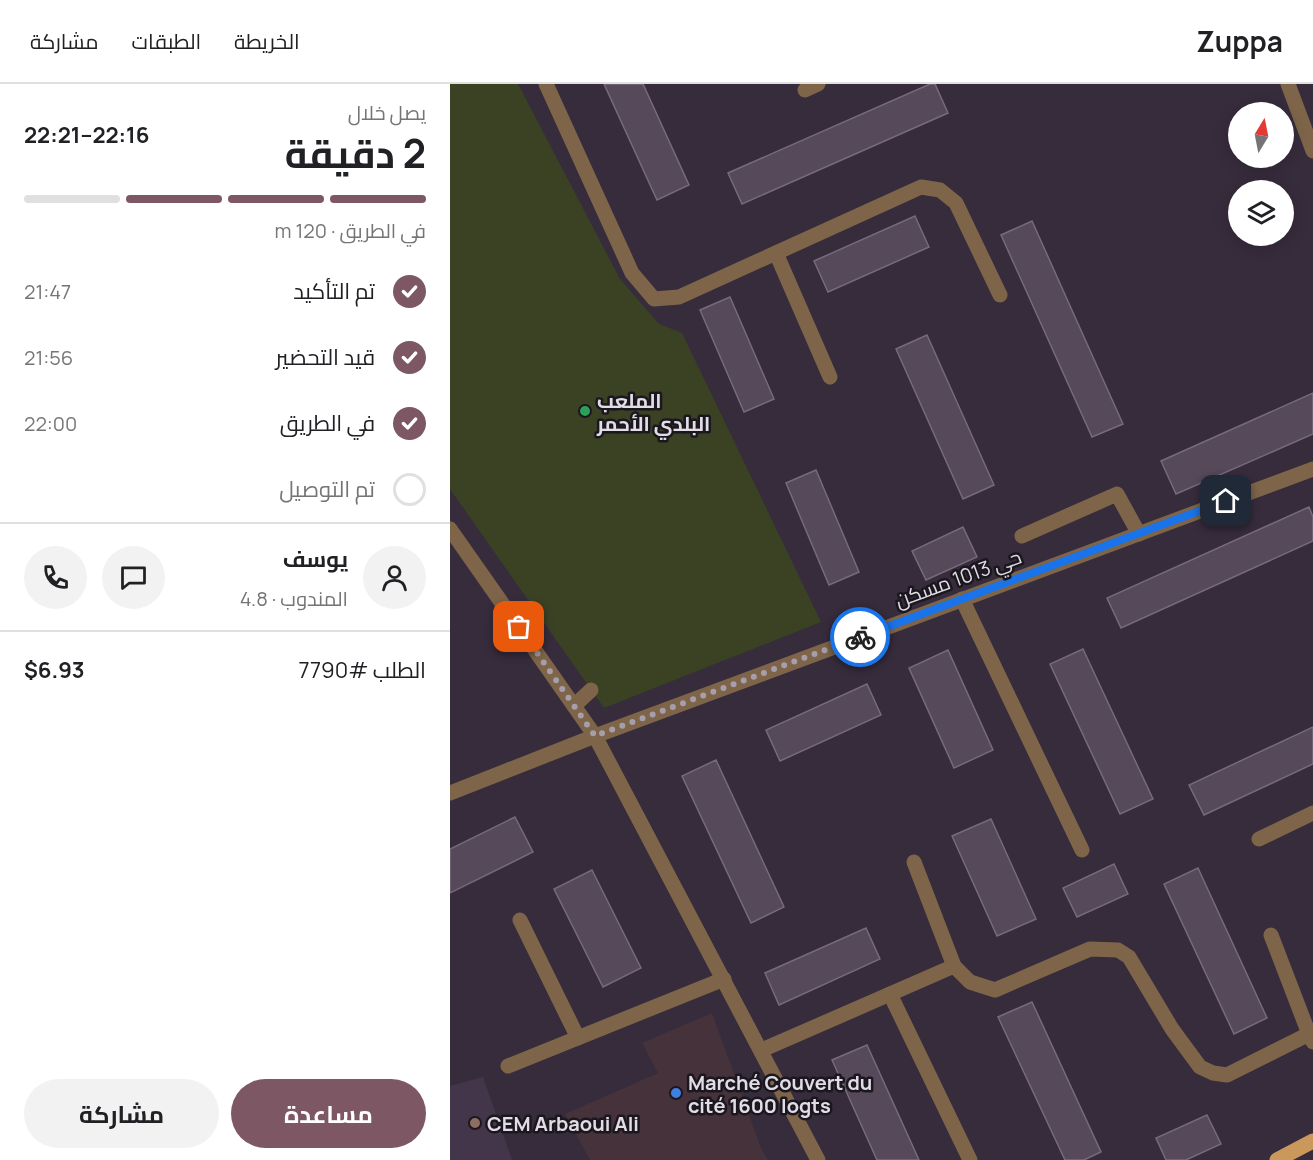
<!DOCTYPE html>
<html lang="ar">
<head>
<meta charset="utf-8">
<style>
  :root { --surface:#fff; --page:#f2f2f2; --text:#202124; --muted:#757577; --line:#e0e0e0; --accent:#7e5765 }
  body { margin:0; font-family:Manrope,Cairo,sans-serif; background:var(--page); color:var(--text); direction:rtl; height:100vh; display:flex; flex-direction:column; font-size:22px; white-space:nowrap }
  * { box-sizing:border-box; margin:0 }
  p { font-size:20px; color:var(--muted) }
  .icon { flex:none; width:33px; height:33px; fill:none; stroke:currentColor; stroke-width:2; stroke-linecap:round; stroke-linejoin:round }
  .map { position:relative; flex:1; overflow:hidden; direction:ltr }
  .sheet { display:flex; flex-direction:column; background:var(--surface); width:450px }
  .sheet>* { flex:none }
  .needle { width:39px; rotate:10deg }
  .buttons { position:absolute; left:778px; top:18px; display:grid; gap:12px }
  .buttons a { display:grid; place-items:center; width:66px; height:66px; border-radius:50%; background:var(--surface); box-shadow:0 3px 15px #0003; font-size:30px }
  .pin { position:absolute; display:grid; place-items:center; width:51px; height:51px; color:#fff; margin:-26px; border-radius:12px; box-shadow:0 3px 9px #0006 }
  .courier { position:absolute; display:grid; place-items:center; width:60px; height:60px; margin:-30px; border:4px solid #1a73e8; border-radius:50%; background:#fff; color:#222; box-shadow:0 2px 8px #0007 }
  .summary em { font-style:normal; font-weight:700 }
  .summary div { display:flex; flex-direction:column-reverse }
  .summary { display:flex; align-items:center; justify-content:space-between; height:102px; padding:0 24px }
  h1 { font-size:39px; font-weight:700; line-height:45px }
  .bar { display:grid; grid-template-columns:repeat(4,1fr); gap:9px 6px; align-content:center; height:72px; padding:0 24px }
  .bar i { height:8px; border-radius:4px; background:var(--line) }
  .bar .current { background:var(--accent) }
  .bar p { grid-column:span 4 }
  .line { display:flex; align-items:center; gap:15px; padding:0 24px; border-top:2px solid var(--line) }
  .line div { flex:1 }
  .round { display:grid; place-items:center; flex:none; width:63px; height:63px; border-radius:32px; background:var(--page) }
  ol { padding:0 24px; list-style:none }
  li { display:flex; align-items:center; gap:18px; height:66px }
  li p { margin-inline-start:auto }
  li .icon { padding:6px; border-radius:50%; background:var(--accent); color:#fff; stroke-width:4 }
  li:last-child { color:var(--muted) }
  li i { width:33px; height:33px; border:3px solid var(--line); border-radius:50% }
  .cta { display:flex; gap:12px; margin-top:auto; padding:12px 24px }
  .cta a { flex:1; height:69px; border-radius:36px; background:var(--accent); color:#fff; font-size:24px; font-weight:700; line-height:69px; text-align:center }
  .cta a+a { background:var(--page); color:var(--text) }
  header { display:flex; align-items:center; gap:36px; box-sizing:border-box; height:84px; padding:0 30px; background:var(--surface); border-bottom:2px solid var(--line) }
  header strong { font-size:28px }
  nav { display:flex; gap:33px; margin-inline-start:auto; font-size:21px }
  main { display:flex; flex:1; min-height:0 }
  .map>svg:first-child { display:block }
</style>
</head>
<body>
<header>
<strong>Zuppa</strong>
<nav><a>الخريطة</a><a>الطبقات</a><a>مشاركة</a></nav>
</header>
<main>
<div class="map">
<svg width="863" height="1076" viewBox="0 0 863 1076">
  <rect width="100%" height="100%" fill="#372c3c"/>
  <!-- commercial -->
  <path fill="#45323b" d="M262 929 311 1064 318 1076H140L115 1030 208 989 192 959Z"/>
  <!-- built -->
  <path fill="#43354a" d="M33 993 62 1076H0V1002Z"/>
  <!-- green -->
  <path fill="#3b4224" d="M0 0H68L170 195 209 240 232 249 371 538 154 624 0 405Z"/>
  <!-- building -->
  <g fill="#55495a" stroke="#766a7c" stroke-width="1.5">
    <path d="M154 0H193L239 101 207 116Z"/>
    <path d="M480 0H485L498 29 292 120 278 89Z"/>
    <path d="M465 132 479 163 378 208 364 177Z"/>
    <path d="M582 137 673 340 642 353 551 151Z"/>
    <path d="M280 213 324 315 294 328 250 226Z"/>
    <path d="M477 251 544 401 513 415 446 265Z"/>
    <path d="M863 309V350L726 410 711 377Z"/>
    <path d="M366 386 409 488 379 501 336 399Z"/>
    <path d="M859 423 863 433V457L671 544 657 514Z"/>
    <path d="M513 443 527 473 476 496 462 467Z"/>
    <path d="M633 565 703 715 670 730 600 580Z"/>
    <path d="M498 566 543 666 504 684 459 584Z"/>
    <path d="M417 600 431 631 330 677 316 646Z"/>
    <path d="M863 643V680L754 731 739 701Z"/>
    <path d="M266 676 334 823 301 839 232 692Z"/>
    <path d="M65 733 83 768 0 809V765Z"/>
    <path d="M541 735 586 835 547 852 502 752Z"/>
    <path d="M664 780 678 810 627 833 613 804Z"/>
    <path d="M748 784 817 934 784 950 714 800Z"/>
    <path d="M142 786 191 884 153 903 104 805Z"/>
    <path d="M416 844 430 875 329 921 315 889Z"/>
    <path d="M582 918 651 1068 634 1076H615L548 933Z"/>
    <path d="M417 961 469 1076H427L382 976Z"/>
    <path d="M757 1031 771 1060 736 1076H716L706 1054Z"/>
  </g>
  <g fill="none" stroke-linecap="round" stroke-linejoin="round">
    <!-- minor -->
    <g stroke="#7e6549" stroke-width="15">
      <path d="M96 0 182 189 204 215 229 213 471 103 490 106 506 119 550 211"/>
      <path d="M838 0 863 67"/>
      <path d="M355 6 368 0"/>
      <path d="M326 169 380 293"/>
      <path d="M0 445 145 652 368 1076"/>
      <path d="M572 452 667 410 689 450"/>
      <path d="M512 515 632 766"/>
      <path d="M124 622 141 606"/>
      <path d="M0 709 145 652 863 385"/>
      <path d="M809 755 863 729"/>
      <path d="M464 778 504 882"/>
      <path d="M70 836 128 954"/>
      <path d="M821 851 859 950"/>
      <path d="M440 910 520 1076"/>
      <path d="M312 966 504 882 520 898 545 906 640 865 668 866 679 873 722 945 750 983 763 989 777 991 859 950 863 958"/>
      <path d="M58 982 274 895"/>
    </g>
    <!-- major -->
    <path stroke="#ca985a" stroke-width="15" d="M827 1076 863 1057"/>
  </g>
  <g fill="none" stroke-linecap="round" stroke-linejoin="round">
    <!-- done -->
    <path stroke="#a69eaa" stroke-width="6" stroke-dasharray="0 10.8" d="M69 543 145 652 410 553"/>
    <!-- route -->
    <path stroke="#1a73e8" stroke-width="8" d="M410 553 776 417"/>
  </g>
  <!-- markers -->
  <circle fill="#2e9e5b" stroke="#1b171e" stroke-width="2" cx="135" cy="327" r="6"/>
  <circle fill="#3f7fe0" stroke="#1b171e" stroke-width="2" cx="226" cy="1009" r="6"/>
  <circle fill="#8d6e63" stroke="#1b171e" stroke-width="2" cx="25" cy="1039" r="6"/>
  <g text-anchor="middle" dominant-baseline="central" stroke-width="5" stroke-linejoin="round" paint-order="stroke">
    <!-- poi labels -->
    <g font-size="20" font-weight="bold" fill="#e2dce6" stroke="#1b171e" text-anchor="start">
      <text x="147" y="316">الملعب<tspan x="147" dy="23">البلدي الأحمر</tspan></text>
      <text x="238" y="998">Marché Couvert du<tspan x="238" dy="23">cité 1600 logts</tspan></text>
      <text x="37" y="1039">CEM Arbaoui Ali</text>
    </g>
    <!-- street labels -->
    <g font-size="20" fill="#e2dce6" stroke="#1b171e">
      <text transform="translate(508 494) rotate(-20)">حي 1013 مسكن</text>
    </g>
  </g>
</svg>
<div class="buttons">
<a><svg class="needle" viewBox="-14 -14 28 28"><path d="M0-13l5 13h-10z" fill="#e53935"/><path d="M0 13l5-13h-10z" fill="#757577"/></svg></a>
<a><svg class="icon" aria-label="layers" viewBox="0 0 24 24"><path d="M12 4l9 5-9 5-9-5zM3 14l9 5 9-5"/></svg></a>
</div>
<div class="pin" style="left:69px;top:543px;background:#ea580c"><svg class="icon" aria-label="bag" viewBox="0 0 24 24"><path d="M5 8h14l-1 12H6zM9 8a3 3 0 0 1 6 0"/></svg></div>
<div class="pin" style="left:776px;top:417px;background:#1f2937"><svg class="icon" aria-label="home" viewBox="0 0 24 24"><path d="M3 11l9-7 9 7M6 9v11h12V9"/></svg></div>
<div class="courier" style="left:410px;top:553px"><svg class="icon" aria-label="bike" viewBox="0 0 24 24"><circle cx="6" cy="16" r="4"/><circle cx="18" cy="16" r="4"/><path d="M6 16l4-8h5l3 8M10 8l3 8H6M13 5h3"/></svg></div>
</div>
<section class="sheet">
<div class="summary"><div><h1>2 دقيقة</h1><p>يصل خلال</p></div><em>22:16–22:21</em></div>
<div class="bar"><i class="current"></i><i class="current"></i><i class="current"></i><i></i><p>في الطريق · 120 m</p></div>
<ol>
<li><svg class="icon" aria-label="check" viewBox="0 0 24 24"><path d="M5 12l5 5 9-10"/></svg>تم التأكيد<p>21:47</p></li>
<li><svg class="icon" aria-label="check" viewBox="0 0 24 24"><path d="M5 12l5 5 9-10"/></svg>قيد التحضير<p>21:56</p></li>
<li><svg class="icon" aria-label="check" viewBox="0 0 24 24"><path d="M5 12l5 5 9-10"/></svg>في الطريق<p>22:00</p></li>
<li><i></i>تم التوصيل</li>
</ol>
<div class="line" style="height:108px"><a class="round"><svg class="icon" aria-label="person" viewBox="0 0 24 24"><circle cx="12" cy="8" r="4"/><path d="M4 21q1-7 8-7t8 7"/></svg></a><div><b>يوسف</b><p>المندوب · 4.8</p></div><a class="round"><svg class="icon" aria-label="chat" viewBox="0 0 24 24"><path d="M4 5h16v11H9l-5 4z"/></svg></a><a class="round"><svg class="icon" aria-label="phone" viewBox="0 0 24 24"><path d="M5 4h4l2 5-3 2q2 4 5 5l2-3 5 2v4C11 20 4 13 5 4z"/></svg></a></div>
<div class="line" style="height:78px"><div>الطلب #7790</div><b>$6.93</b></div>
<div class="cta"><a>مساعدة</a><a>مشاركة</a></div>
</section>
</main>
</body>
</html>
